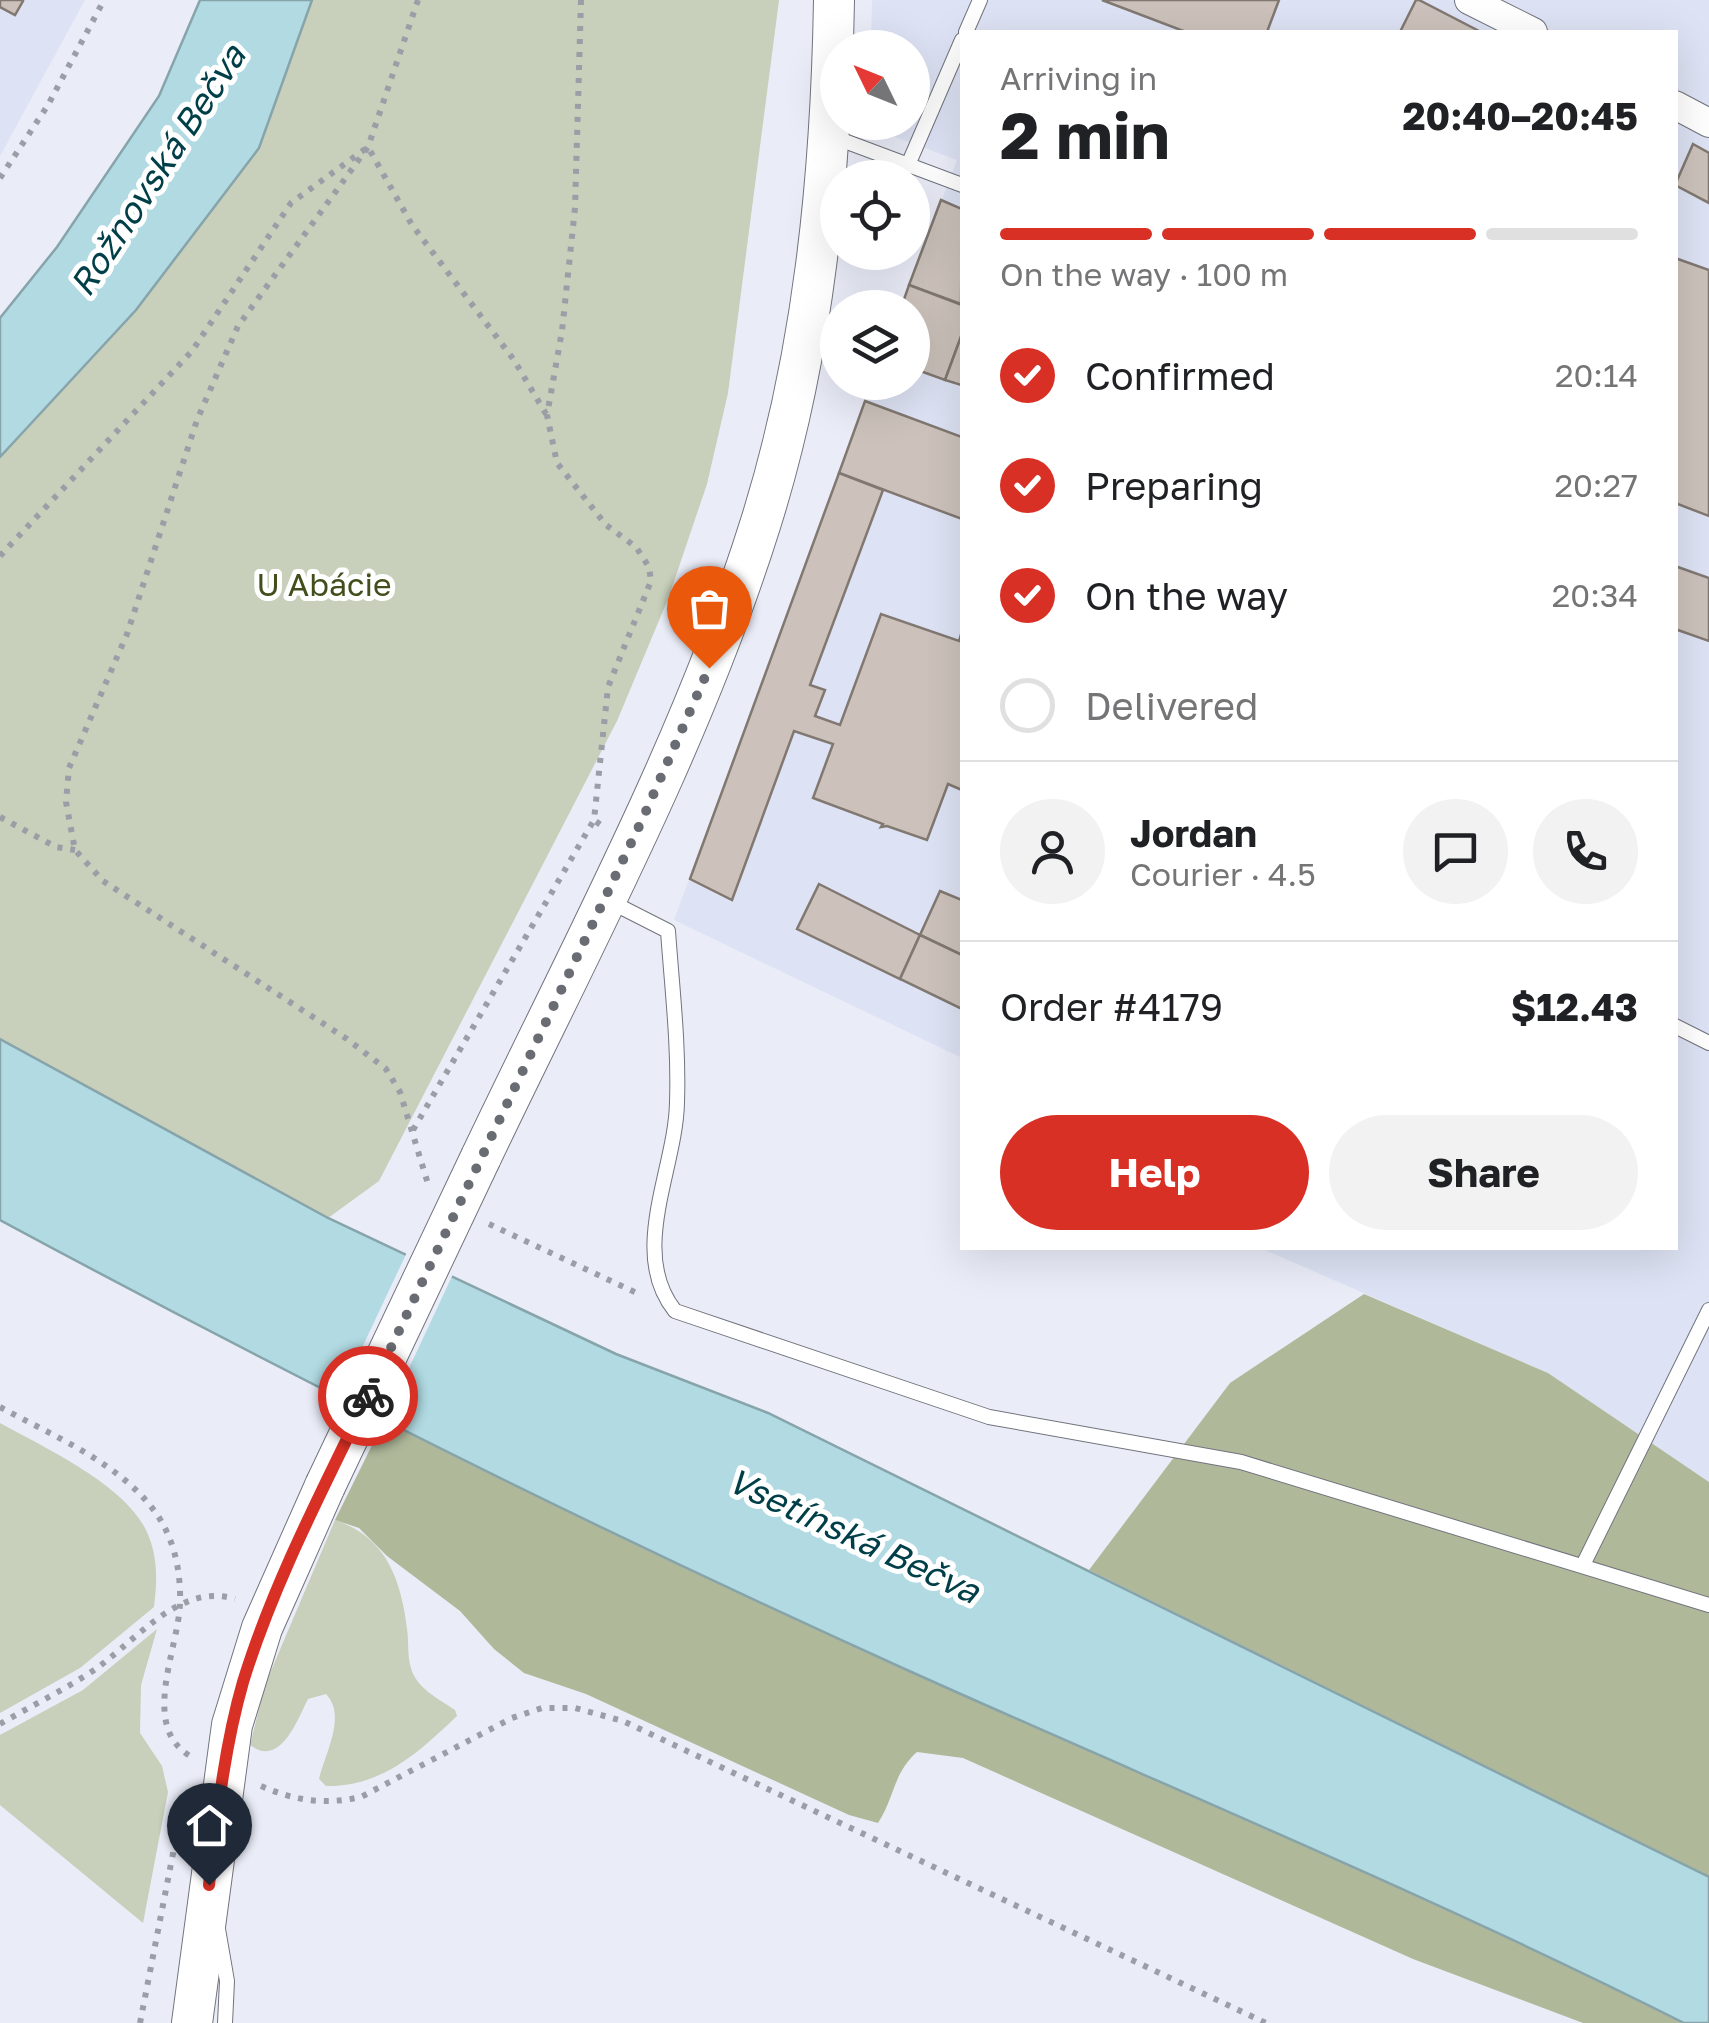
<!DOCTYPE html>
<html lang="en">
<head>
<meta charset="utf-8">
<style>
  :root { --surface:#fff; --page:#f2f2f2; --text:#202124; --muted:#757577; --line:#e0e0e0; --accent:#d93025 }
  body { margin:0; font-family:"Golos Text",sans-serif; background:var(--page); color:var(--text); height:100vh; display:flex; flex-direction:column; font-size:38px; white-space:nowrap }
  * { box-sizing:border-box; margin:0 }
  p { font-size:32px; color:var(--muted) }
  .icon { flex:none; width:55px; height:55px; fill:none; stroke:currentColor; stroke-width:2; stroke-linecap:round; stroke-linejoin:round }
  .map { position:relative; flex:1; overflow:hidden }
  .panel { position:absolute; left:960px; top:30px; width:718px; height:1220px; display:flex; flex-direction:column; background:var(--surface); border-radius:0px; box-shadow:0 10px 40px #0002 }
  .panel>* { flex:none }
  .needle { width:65px; rotate:313deg }
  .tools { position:absolute; left:820px; top:30px; display:grid; gap:20px }
  .tools a { display:grid; place-items:center; width:110px; height:110px; border-radius:50%; background:var(--surface); box-shadow:0 10px 40px #0002; font-size:50px }
  .pin { position:absolute; display:grid; place-items:center; width:85px; height:85px; color:#fff; margin:-102px -42px; border-radius:50% 50% 50% 0; rotate:-45deg; box-shadow:0 0 10px #0007 }
  .pin .icon { rotate:45deg }
  .courier { position:absolute; display:grid; place-items:center; width:100px; height:100px; margin:-50px; border:8px solid #d93025; border-radius:50%; background:#fff; color:#222; box-shadow:0 2px 12px #0007 }
  .headline em { font-style:normal; font-weight:700 }
  .headline div { display:flex; flex-direction:column-reverse }
  .headline { display:flex; align-items:center; justify-content:space-between; height:170px; padding:0 40px }
  h1 { font-size:65px; font-weight:700; line-height:75px }
  .bar { display:grid; grid-template-columns:repeat(4,1fr); gap:15px 10px; align-content:center; height:120px; padding:0 40px }
  .bar i { height:12px; border-radius:8px; background:var(--line) }
  .bar .selected { background:var(--accent) }
  .bar p { grid-column:span 4 }
  .line { display:flex; align-items:center; gap:25px; padding:0 40px; border-top:2px solid var(--line) }
  .line div { flex:1 }
  .round { display:grid; place-items:center; flex:none; width:105px; height:105px; border-radius:52px; background:var(--page) }
  ol { padding:0 40px; list-style:none }
  li { display:flex; align-items:center; gap:30px; height:110px }
  li p { margin-inline-start:auto }
  li .icon { padding:10px; border-radius:50%; background:var(--accent); color:#fff; stroke-width:4 }
  li:last-child { color:var(--muted) }
  li i { width:55px; height:55px; border:5px solid var(--line); border-radius:50% }
  .primary-button { display:flex; gap:20px; margin-top:auto; padding:20px 40px }
  .primary-button a { flex:1; height:115px; border-radius:60px; background:var(--accent); color:#fff; font-size:40px; font-weight:700; line-height:115px; text-align:center }
  .primary-button a+a { background:var(--page); color:var(--text) }
  .map>svg:first-child { display:block }
</style>
</head>
<body>
<div class="map">
<svg width="1709" height="2023" viewBox="0 0 1709 2023">
  <rect width="100%" height="100%" fill="#eaedf8"/>
  <!-- built -->
  <g fill="#dde2f4">
    <path d="M0 0H85L0 156Z"/>
    <path d="M872 0H1709V1482L1548 1373 1260 1248H1675V32H962V1058L674 920 873 383 912 382V308L901 307 957 160 869 127 870 123 912 122V48L871 47Z"/>
  </g>
  <!-- green -->
  <g fill="#c8cfba">
    <path d="M312 0H779L728 393 707 484 668 599 617 721 379 1181 328 1218 0 1039V457L136 310 259 148Z"/>
    <path d="M0 1423C45 1448 131 1487 149 1537 158 1560 157 1583 154 1607L80 1668 0 1713Z"/>
    <path d="M335 1520C386 1537 401 1579 407 1629 409 1641 407 1656 411 1668 416 1688 439 1699 455 1710L457 1716C419 1752 382 1787 326 1786L319 1779C325 1753 347 1716 326 1694L308 1699C297 1721 280 1768 250 1745L265 1685Z"/>
    <path d="M157 1629 141 1685 140 1733 162 1766 168 1792 143 1923 0 1805V1735L83 1690Z"/>
  </g>
  <!-- forest -->
  <g fill="#afb99a">
    <path d="M1364 1294 1548 1373 1709 1482V1877L1089 1570 1230 1383Z"/>
    <path d="M384 1421 1574 1967 1684 2023H1583L1413 1959 963 1758 917 1752C893 1773 895 1797 878 1823L849 1815 586 1694 524 1673 494 1649 460 1611 387 1556 359 1528 335 1520Z"/>
  </g>
  <!-- water -->
  <g fill="#b1dae2" stroke="#87a4ab" stroke-width="2.5">
    <path d="M200 0H312L259 148 136 310 0 457V318L57 247 159 96Z"/>
    <path d="M0 1039 328 1218 616 1354 768 1413 1709 1877V2023H1684C1430 1895 1167 1787 907 1670 599 1531 297 1380 0 1220Z"/>
  </g>
  <!-- pier -->
  <path fill="#eaedf8" d="M408 1250 454 1272 382 1426 336 1403Z"/>
  <!-- building -->
  <g fill="#ccc2bb" stroke="#807871" stroke-width="2.5">
    <path d="M0 0H22L23 1 15 15 0 7Z"/>
    <path d="M1102 0H1279L1267 32H1186Z"/>
    <path d="M1416 0H1419L1481 32H1400Z"/>
    <path d="M1693 144 1709 153V203L1675 185Z"/>
    <path d="M941 200 962 209 961 304 909 285Z"/>
    <path d="M1675 258 1709 270V516L1675 503Z"/>
    <path d="M909 285 962 305V334L945 380 912 368V308H901Z"/>
    <path d="M962 334V380L961 385 945 380Z"/>
    <path d="M865 401 962 437V519L839 473Z"/>
    <path d="M839 473 883 490 810 685 825 690 815 716 840 725 881 614 959 641 962 631V790L948 784 927 840 887 826 881 827 883 824 813 798 833 744 794 731 732 900 690 879Z"/>
    <path d="M1675 566 1709 578V641L1675 629Z"/>
    <path d="M819 884 920 935 900 979 797 929Z"/>
    <path d="M940 891 962 900V955L920 935Z"/>
    <path d="M920 935 962 955V1009L900 979Z"/>
  </g>
  <g fill="none" stroke-linecap="round" stroke-linejoin="round">
    <!-- lane casing -->
    <g stroke="#71747d" stroke-width="16">
      <g id="lane">
        <path d="M966 32 980 0"/>
        <path d="M831 136 962 185"/>
        <path d="M908 165 962 40"/>
        <path d="M609 901 668 931C672 988 679 1045 677 1102 676 1169 628 1252 675 1311L989 1417 1241 1462 1709 1605"/>
        <path d="M1675 1026 1709 1043"/>
        <path d="M1583 1565 1709 1310"/>
        <path d="M218 1929 227 1981 225 2023"/>
      </g>
    </g>
    <!-- street casing -->
    <g stroke="#71747d" stroke-width="30">
      <g id="street">
        <path d="M1469 0 1533 32"/>
        <path d="M1675 105 1709 123"/>
      </g>
    </g>
    <!-- secondary casing -->
    <g stroke="#71747d" stroke-width="42">
      <g id="secondary">
        <path d="M481 1157C580 949 692 743 761 522 814 353 831 176 834 0"/>
        <path d="M192 2023 232 1725 262 1628 325 1486"/>
      </g>
    </g>
    <!-- path -->
    <g stroke="#9c9ea7" stroke-width="6" stroke-dasharray="5 8" stroke-linecap="butt">
      <path d="M418 0 368 147 238 326 197 420 127 634 69 768 66 802 75 850 103 881 347 1039 386 1069 400 1092 428 1184"/>
      <path d="M581 0 575 208 562 331 547 415 557 463 606 525 636 547 649 567 651 581 608 687 594 820 602 826"/>
      <path d="M0 178 48 105 104 0"/>
      <path d="M0 556 192 351 291 203 368 147 412 225 514 360 546 414"/>
      <path d="M0 817 56 847 75 850"/>
      <path d="M413 1130 594 820"/>
      <path d="M489 1224 641 1295"/>
      <path d="M0 1407C53 1436 123 1464 158 1516 175 1542 181 1573 180 1604 178 1650 140 1726 190 1756"/>
      <path d="M0 1724C29 1707 60 1692 88 1674 132 1647 177 1581 235 1599"/>
      <path d="M261 1786C296 1801 324 1805 361 1797L512 1718 542 1708H575L623 1721 1266 2023"/>
      <path d="M140 2023 176 1838"/>
    </g>
    <!-- lane -->
    <use href="#lane" stroke="#fff" stroke-width="14"/>
    <!-- street -->
    <use href="#street" stroke="#fff" stroke-width="28"/>
    <!-- secondary -->
    <use href="#secondary" stroke="#fff" stroke-width="40"/>
    <!-- secondary-bridge casing -->
    <g stroke="#71747d" stroke-width="42" stroke-linecap="butt">
      <path id="secondary-bridge" d="M325 1486 481 1157"/>
    </g>
    <!-- secondary-bridge -->
    <use href="#secondary-bridge" stroke="#fff" stroke-width="40"/>
  </g>
  <g fill="none" stroke-linecap="round" stroke-linejoin="round">
    <!-- done -->
    <path stroke="#6a6c73" stroke-width="10" stroke-dasharray="0 18" d="M368 1396 643 818 709 668"/>
    <!-- route -->
    <path stroke="#d93025" stroke-width="12" d="M209 1885C217 1817 224 1748 243 1682 273 1584 323 1489 368 1396"/>
  </g>
  <g text-anchor="middle" dominant-baseline="central" stroke-width="10" stroke-linejoin="round" paint-order="stroke">
    <!-- park labels -->
    <g font-size="32" fill="#424e1c" stroke="#fff">
      <text x="324" y="584">U Abácie</text>
    </g>
    <!-- water labels -->
    <g font-size="35" font-style="italic" fill="#003f48" stroke="#fff">
      <text transform="translate(157 170) rotate(-57)">Rožnovská Bečva</text>
      <text transform="translate(854 1535) rotate(25)">Vsetínská Bečva</text>
    </g>
  </g>
</svg>
<div class="tools">
<a><svg class="needle" viewBox="-14 -14 28 28"><path d="M0-13l5 13h-10z" fill="#e53935"/><path d="M0 13l5-13h-10z" fill="#757577"/></svg></a>
<a><svg class="icon" aria-label="locate" viewBox="0 0 24 24"><circle cx="12" cy="12" r="6"/><path d="M12 2v4M12 18v4M2 12h4M18 12h4"/></svg></a>
<a><svg class="icon" aria-label="layers" viewBox="0 0 24 24"><path d="M12 4l9 5-9 5-9-5zM3 14l9 5 9-5"/></svg></a>
</div>
<div class="pin" style="left:709px;top:668px;background:#ea580c"><svg class="icon" aria-label="bag" viewBox="0 0 24 24"><path d="M5 8h14l-1 12H6zM9 8a3 3 0 0 1 6 0"/></svg></div>
<div class="pin" style="left:209px;top:1885px;background:#1f2937"><svg class="icon" aria-label="home" viewBox="0 0 24 24"><path d="M3 11l9-7 9 7M6 9v11h12V9"/></svg></div>
<div class="courier" style="left:368px;top:1396px"><svg class="icon" aria-label="bike" viewBox="0 0 24 24"><circle cx="6" cy="16" r="4"/><circle cx="18" cy="16" r="4"/><path d="M6 16l4-8h5l3 8M10 8l3 8H6M13 5h3"/></svg></div>
<section class="panel">
<div class="headline"><div><h1>2 min</h1><p>Arriving in</p></div><em>20:40–20:45</em></div>
<div class="bar"><i class="selected"></i><i class="selected"></i><i class="selected"></i><i></i><p>On the way · 100 m</p></div>
<ol>
<li><svg class="icon" aria-label="check" viewBox="0 0 24 24"><path d="M5 12l5 5 9-10"/></svg>Confirmed<p>20:14</p></li>
<li><svg class="icon" aria-label="check" viewBox="0 0 24 24"><path d="M5 12l5 5 9-10"/></svg>Preparing<p>20:27</p></li>
<li><svg class="icon" aria-label="check" viewBox="0 0 24 24"><path d="M5 12l5 5 9-10"/></svg>On the way<p>20:34</p></li>
<li><i></i>Delivered</li>
</ol>
<div class="line" style="height:180px"><a class="round"><svg class="icon" aria-label="person" viewBox="0 0 24 24"><circle cx="12" cy="8" r="4"/><path d="M4 21q1-7 8-7t8 7"/></svg></a><div><b>Jordan</b><p>Courier · 4.5</p></div><a class="round"><svg class="icon" aria-label="chat" viewBox="0 0 24 24"><path d="M4 5h16v11H9l-5 4z"/></svg></a><a class="round"><svg class="icon" aria-label="phone" viewBox="0 0 24 24"><path d="M5 4h4l2 5-3 2q2 4 5 5l2-3 5 2v4C11 20 4 13 5 4z"/></svg></a></div>
<div class="line" style="height:130px"><div>Order #4179</div><b>$12.43</b></div>
<div class="primary-button"><a>Help</a><a>Share</a></div>
</section>
</div>
</body>
</html>
